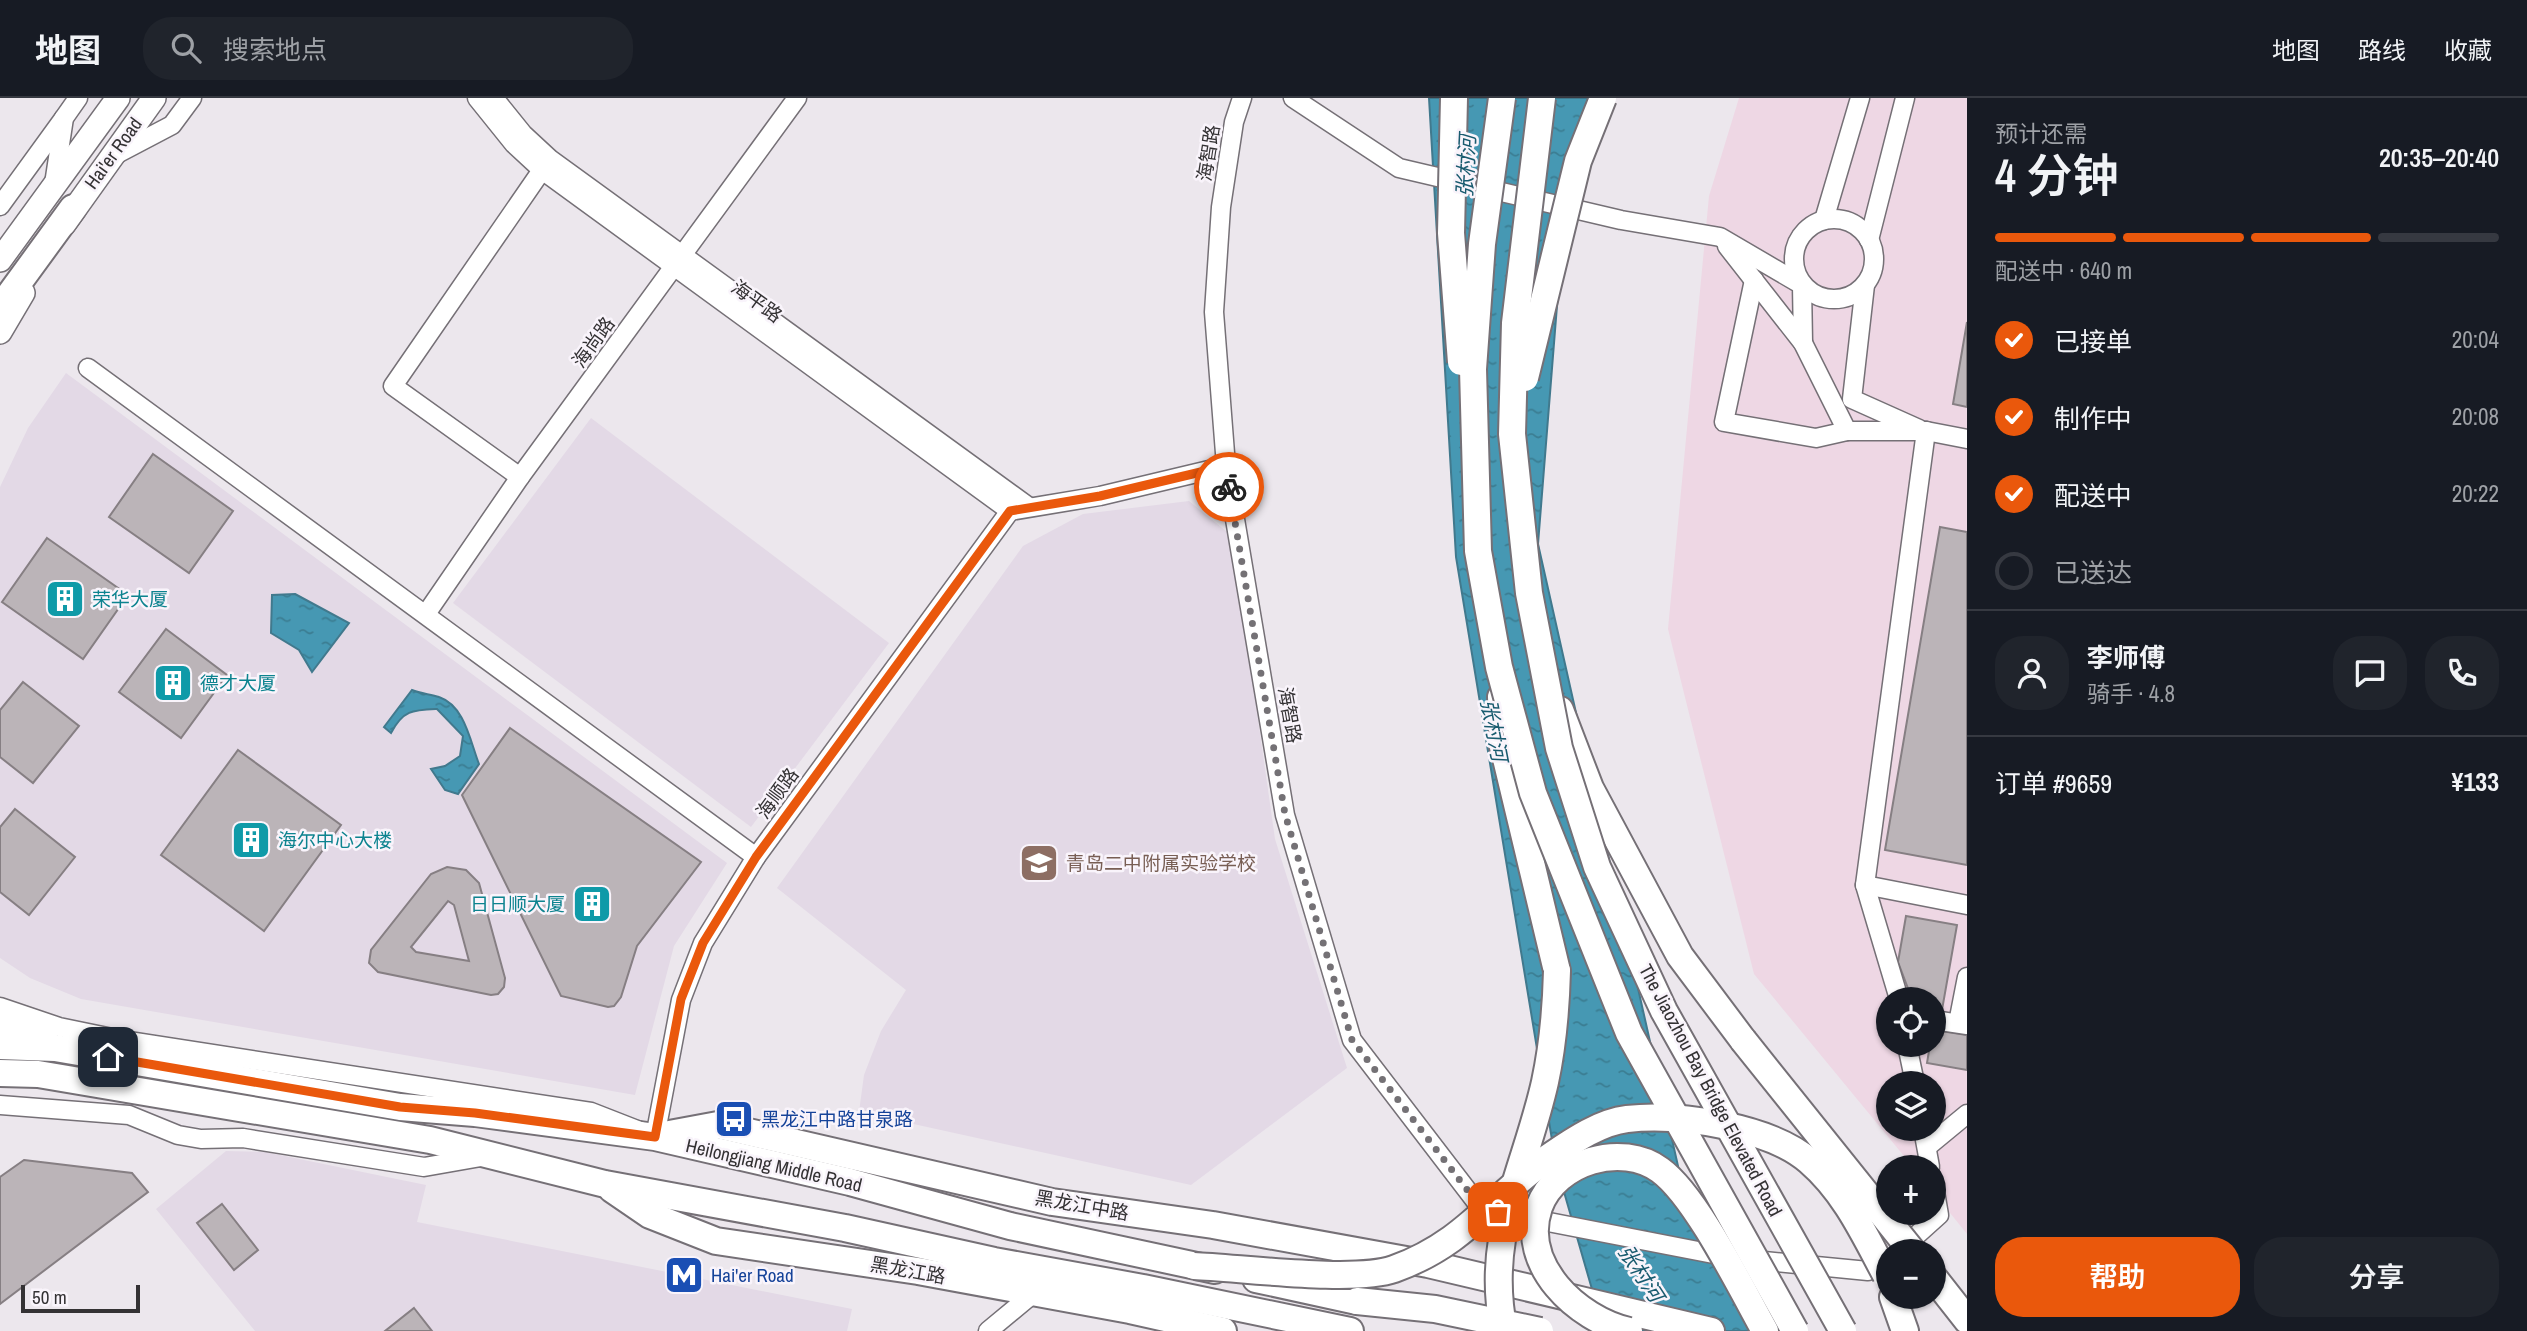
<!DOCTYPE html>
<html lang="zh">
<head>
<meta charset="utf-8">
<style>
  :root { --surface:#171b24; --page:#20242c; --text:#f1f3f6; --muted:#9ea1a6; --line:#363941; --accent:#ea580c }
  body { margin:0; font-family:"Archivo Narrow","Noto Sans SC",sans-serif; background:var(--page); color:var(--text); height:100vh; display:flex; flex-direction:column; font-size:26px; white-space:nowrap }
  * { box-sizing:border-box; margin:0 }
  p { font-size:23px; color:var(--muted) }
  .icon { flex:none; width:38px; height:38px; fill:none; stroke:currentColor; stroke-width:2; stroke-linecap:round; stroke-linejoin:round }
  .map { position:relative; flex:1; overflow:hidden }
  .panel { display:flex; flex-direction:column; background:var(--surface); width:560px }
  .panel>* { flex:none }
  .fabs { position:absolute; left:1876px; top:889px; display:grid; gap:14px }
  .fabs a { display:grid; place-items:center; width:70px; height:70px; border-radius:50%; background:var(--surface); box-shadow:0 2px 5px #0004; font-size:35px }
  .scale { position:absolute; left:21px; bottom:18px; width:119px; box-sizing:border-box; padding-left:7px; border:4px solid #343234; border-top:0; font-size:19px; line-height:24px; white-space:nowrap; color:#343234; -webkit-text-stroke:5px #f9f4fb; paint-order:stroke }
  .pin { position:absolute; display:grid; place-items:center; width:60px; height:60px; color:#fff; margin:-30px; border-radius:14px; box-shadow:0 4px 10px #0006 }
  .courier { position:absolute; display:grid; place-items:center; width:70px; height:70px; margin:-35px; border:5px solid #ea580c; border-radius:50%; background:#fff; color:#222; box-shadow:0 2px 9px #0007 }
  .headline em { font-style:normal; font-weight:600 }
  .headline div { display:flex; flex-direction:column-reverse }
  .headline { display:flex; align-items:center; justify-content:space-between; height:119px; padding:0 28px }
  h1 { font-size:46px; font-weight:600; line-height:52px }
  .bar { display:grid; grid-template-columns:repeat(4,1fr); gap:10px 7px; align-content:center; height:84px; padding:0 28px }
  .bar i { height:9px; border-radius:5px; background:var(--line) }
  .bar .on { background:var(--accent) }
  .bar p { grid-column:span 4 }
  .line { display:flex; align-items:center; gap:18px; padding:0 28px; border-top:2px solid var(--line) }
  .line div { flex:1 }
  .round { display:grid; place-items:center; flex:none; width:74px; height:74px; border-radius:28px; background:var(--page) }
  ol { padding:0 28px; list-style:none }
  li { display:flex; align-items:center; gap:21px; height:77px }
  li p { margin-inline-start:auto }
  li .icon { padding:7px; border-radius:50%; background:var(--accent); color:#fff; stroke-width:4 }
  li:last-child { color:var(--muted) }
  li i { width:38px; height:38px; border:4px solid var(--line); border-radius:50% }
  .action { display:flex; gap:14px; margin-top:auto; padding:14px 28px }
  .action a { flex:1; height:80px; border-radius:28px; background:var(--accent); color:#fff; font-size:28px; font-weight:600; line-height:80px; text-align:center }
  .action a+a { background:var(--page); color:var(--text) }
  header { display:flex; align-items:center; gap:42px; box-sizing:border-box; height:98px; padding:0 35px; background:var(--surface); border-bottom:2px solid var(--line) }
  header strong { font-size:33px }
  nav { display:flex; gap:38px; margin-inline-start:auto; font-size:24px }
  .search { width:490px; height:63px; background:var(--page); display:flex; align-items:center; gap:18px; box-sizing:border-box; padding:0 24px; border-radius:28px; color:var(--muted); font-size:26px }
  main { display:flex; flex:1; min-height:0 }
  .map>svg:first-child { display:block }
</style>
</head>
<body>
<header>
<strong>地图</strong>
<div class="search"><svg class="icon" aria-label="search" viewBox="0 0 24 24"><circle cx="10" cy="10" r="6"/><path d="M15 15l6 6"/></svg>搜索地点</div>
<nav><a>地图</a><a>路线</a><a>收藏</a></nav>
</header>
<main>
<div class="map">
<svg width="1967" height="1233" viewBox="0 0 1967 1233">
  <defs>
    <pattern id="water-ripples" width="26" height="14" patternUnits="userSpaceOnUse" patternTransform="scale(1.75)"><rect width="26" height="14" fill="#4698b3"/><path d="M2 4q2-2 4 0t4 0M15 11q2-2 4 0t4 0" fill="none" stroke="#3b7d92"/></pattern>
  </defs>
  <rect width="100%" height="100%" fill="#ece7ed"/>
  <!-- built -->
  <g fill="#e3d9e6">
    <path d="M66 275 727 765 674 848 635 997 81 901 30 880 0 860V389L28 330Z"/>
    <path d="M591 320 889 545 751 729 453 505Z"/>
    <path d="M1189 403 1232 438 1275 741 1347 970 1191 1087 859 1014 864 977 881 933 906 892 777 790 1023 448 1083 416Z"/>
    <path d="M226 1053 265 1054 426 1087 417 1124 852 1211 847 1233H255L156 1111Z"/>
  </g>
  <!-- industrial -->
  <path fill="#eed7e4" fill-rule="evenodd" d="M1739 0H1967V1136L1934 1095V1069H1913L1754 876 1668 531 1709 98ZM1888 901H1934V947H1888ZM1888 985H1934V1031H1888Z"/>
  <!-- water -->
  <g fill="url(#water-ripples)" stroke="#41798d" stroke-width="2">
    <path d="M1429 0H1597L1569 57 1538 446 1687 1108 1760 1233H1604L1556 1066 1456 459Z"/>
    <path d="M295 496 349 525 312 574 299 552 271 535 272 497Z"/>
    <path d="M412 592C421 596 431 596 439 599 465 608 470 643 479 666L458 696 445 692 431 671 445 668 460 658 463 638 437 611C413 612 403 612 391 635L384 629Z"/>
  </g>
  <!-- building -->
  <g fill="#bbb4b8" stroke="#867f83" stroke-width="2" fill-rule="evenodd">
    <path d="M1967 224V309L1953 306Z"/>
    <path d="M153 356 233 413 189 475 109 419Z"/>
    <path d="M1940 429 1967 434V767L1885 752Z"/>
    <path d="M47 440 128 497 83 561 2 504Z"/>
    <path d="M166 531 227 577 181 640 119 594Z"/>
    <path d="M23 584 79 628 33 685 0 659V612Z"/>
    <path d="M510 630 701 764 637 848 621 899 614 908 608 909 561 898 462 697Z"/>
    <path d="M238 652 341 727 264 833 161 757Z"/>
    <path d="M15 711 75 759 29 817 0 794V729Z"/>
    <path d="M447 769 466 772 479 785 505 880 504 889 498 896 491 897 378 874 369 865 371 852 431 776ZM448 803 454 807 469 863 416 854 411 849Z"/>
    <path d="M1906 818 1957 827 1942 912 1934 911V901H1912L1898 864Z"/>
    <path d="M1934 932 1967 937V972L1927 965 1930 947H1934Z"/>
    <path d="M24 1062 132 1075 148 1094 0 1206V1079Z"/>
    <path d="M222 1106 258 1152 234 1172 197 1125Z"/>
    <path d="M414 1210 432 1233H385Z"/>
  </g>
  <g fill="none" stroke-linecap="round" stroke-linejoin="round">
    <!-- minor casing -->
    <g stroke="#757076" stroke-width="21">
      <g id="minor">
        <path d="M477 0 514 46 542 72 1010 413 1100 398 1226 368"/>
        <path d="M494 0 523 36 550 61 1029 409"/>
        <path d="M1242 0 1234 24 1221 109 1214 214 1226 368 1285 717 1352 942 1490 1122"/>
        <path d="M1293 0 1399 70 1621 122 1720 139 1802 187 1803 245"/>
        <path d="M113 58 172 27 192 0"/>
        <path d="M54 86 64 20 78 0"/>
        <path d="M0 108 64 20"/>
        <circle cx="1834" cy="161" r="40"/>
        <path d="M1824 122 1860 0"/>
        <path d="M1869 142 1905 0"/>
        <path d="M1727 148 1803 245 1847 333H1926L1967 341"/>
        <path d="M1754 182 1724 324 1816 340 1847 333"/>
        <path d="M1865 187 1852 301 1919 331"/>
        <path d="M88 270 756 759"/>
        <path d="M520 379 393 288 542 72"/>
        <path d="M426 516 520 379 797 0"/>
        <path d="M1865 787 1967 807"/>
        <path d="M1899 901 1865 787 1926 333"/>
        <path d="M0 909 59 929 122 942 591 1014 655 1039 681 902 703 845 756 759 1010 413"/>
        <path d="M1934 922 1967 927"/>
        <path d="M1958 925 1967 879"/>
        <path d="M1907 947 1915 985"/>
        <path d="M0 1007 129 1017 178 1037 201 1041 243 1040 424 1069 481 1059"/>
        <path d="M1923 1031 1930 1069"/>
        <path d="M1927 1049 1967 1016"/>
        <path d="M1497 1114 1734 1160 1868 1173 1888 1163"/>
        <path d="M1899 1153 1939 1117 1934 1088"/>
        <path d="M988 1233 1035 1194"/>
      </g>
    </g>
    <!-- major casing -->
    <g stroke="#757076" stroke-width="26">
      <g id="major">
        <path d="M64 126 154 0"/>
        <path d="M0 162 118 0"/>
        <path d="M0 234 23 195"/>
      </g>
    </g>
    <!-- highway casing -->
    <g stroke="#757076" stroke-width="30">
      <g id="highway">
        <path d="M0 210 73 110"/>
        <path d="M1501 599 1503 648 1557 873"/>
        <path d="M1560 612 1590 690 1680 858 1743 942"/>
        <path d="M0 922 47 946"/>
        <path d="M0 948 55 950 400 1009 475 1015 655 1039 850 1084 1010 1128 1215 1172"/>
        <path d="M0 975 38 976 430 1042 605 1086 845 1130 994 1163 1143 1190 1350 1233"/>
        <path d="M664 1037 718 1027 1052 1104 1213 1127 1428 1166 1711 1233"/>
        <path d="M612 1091 650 1117 716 1143 918 1173 1130 1212 1223 1233"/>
        <path d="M1934 1180 1967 1222"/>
        <path d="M1256 1181 1357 1203"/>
        <path d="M1893 1199 1905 1233"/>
      </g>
    </g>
    <!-- minor -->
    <use href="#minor" stroke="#fff" stroke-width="18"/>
    <!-- major -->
    <use href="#major" stroke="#fff" stroke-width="23"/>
    <!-- highway -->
    <use href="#highway" stroke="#fff" stroke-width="26"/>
    <!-- highway-bridge casing -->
    <g stroke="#757076" stroke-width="30" stroke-linecap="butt">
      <g id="highway-bridge">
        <path d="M1454 0 1451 135 1461 264"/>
        <path d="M1502 0 1482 146 1473 271 1478 453 1499 569 1533 695 1629 935 1795 1233"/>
        <path d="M1542 0 1515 225 1512 336 1529 495 1559 650 1597 769 1664 913 1843 1233"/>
        <path d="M1525 280 1578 63 1603 0"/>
        <path d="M1743 942 1912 1153"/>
        <path d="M1194 1168C1242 1170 1354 1185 1394 1171 1467 1145 1493 1097 1552 1057 1574 1042 1601 1024 1627 1021 1678 1015 1770 1029 1809 1063 1845 1094 1864 1136 1886 1177"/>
        <path d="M1357 1203 1435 1211 1540 1233"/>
        <path d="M1504 1233C1484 1138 1525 1073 1545 984 1553 947 1556 911 1557 873"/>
        <path d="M1629 1233C1577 1221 1519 1167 1539 1109 1556 1063 1622 1044 1660 1072 1696 1098 1742 1192 1765 1233"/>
      </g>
    </g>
    <!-- highway-bridge -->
    <use href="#highway-bridge" stroke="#fff" stroke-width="26"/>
  </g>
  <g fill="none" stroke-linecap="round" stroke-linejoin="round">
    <!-- done -->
    <path stroke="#747175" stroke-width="7" stroke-dasharray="0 12.6" d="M1229 389 1285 716 1352 942 1482 1111 1498 1114"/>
    <!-- route -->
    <path stroke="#ea580c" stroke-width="9" d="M108 959 400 1009 475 1015 655 1039 681 901 703 845 756 759 1010 413 1100 398 1226 368 1229 389"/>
  </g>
  <!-- icons -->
  <defs>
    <g id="building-square" transform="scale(2.0125)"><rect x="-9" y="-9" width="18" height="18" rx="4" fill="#0f9aa8" stroke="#f9f4fb"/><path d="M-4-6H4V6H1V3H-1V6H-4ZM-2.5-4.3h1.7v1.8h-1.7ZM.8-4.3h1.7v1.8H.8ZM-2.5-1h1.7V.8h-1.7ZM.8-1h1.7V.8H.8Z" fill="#fff"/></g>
    <g id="school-square" transform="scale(2.0125)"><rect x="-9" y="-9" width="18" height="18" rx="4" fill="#8d6e63" stroke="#f9f4fb"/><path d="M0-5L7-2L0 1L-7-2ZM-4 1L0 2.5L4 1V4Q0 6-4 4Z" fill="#fff"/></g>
    <g id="bus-square" transform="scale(2.0125)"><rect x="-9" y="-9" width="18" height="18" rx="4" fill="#1a4fb4" stroke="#f9f4fb"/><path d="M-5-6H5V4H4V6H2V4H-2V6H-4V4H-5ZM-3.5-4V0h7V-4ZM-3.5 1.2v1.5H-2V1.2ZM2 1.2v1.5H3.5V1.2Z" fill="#fff"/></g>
    <g id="metro-square" transform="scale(2.0125)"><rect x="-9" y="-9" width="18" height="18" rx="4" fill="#1a4fb4" stroke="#f9f4fb"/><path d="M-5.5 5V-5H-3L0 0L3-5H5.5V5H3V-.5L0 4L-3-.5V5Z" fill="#fff"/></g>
  </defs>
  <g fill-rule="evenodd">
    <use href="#building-square" x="65" y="501"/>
    <use href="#building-square" x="173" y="585"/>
    <use href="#building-square" x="251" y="742"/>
    <use href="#school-square" x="1039" y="765"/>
    <use href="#building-square" x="592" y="806"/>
    <use href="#bus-square" x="734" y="1021"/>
    <use href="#metro-square" x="684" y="1177"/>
  </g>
  <g text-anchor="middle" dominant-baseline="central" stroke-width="5" stroke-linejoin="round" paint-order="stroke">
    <!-- street labels -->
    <g font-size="19" fill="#343234" stroke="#f9f4fb">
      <text transform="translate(113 55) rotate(-54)">Hai'er Road</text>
      <text transform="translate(1208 55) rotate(-81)">海智路</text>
      <text transform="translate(757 203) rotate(36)">海平路</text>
      <text transform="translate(593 244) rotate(-54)">海尚路</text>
      <text transform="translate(1290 617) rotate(80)">海智路</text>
      <text transform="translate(777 695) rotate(-54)">海顺路</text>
      <text transform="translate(1711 992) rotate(62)">The Jiaozhou Bay Bridge Elevated Road</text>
      <text transform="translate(774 1067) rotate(13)">Heilongjiang Middle Road</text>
      <text transform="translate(1082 1107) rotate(10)">黑龙江中路</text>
      <text transform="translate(908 1172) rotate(10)">黑龙江路</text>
    </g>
    <!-- culture labels -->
    <g font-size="19" fill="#0d838f" stroke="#f9f4fb" text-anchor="start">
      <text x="92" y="501">荣华大厦</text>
      <text x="200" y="585">德才大厦</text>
      <text x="278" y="742">海尔中心大楼</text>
      <text x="565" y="806" text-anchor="end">日日顺大厦</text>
    </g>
    <!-- education labels -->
    <g font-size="19" fill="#785e54" stroke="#f9f4fb" text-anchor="start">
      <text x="1066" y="765">青岛二中附属实验学校</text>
    </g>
    <!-- transit labels -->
    <g font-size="19" fill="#164399" stroke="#f9f4fb" text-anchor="start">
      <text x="761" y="1021">黑龙江中路甘泉路</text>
      <text x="711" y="1177">Hai'er Road</text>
    </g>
    <!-- water labels -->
    <g font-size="21" font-style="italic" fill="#195b6f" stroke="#f9f4fb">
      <text transform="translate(1466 68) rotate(-87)">张村河</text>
      <text transform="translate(1494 632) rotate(79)">张村河</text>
      <text transform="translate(1641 1175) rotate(57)">张村河</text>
    </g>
  </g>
</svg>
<div class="fabs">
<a><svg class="icon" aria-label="locate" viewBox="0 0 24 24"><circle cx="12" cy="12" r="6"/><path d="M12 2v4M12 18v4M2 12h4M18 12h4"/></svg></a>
<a><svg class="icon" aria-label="layers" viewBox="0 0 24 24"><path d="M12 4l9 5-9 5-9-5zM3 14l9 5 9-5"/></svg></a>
<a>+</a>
<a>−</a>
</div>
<div class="scale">50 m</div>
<div class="pin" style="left:1498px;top:1114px;background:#ea580c"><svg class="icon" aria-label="bag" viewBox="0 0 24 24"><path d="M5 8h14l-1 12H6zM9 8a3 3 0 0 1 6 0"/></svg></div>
<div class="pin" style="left:108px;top:959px;background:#1f2937"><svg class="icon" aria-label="home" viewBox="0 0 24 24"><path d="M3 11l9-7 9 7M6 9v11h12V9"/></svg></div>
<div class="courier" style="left:1229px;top:389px"><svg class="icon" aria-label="bike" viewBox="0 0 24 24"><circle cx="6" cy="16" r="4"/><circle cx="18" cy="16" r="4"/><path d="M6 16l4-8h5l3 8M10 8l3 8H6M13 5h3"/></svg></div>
</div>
<section class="panel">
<div class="headline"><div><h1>4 分钟</h1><p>预计还需</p></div><em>20:35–20:40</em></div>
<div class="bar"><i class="on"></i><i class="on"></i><i class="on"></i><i></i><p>配送中 · 640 m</p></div>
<ol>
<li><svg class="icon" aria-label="check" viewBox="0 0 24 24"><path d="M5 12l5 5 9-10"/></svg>已接单<p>20:04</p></li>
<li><svg class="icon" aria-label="check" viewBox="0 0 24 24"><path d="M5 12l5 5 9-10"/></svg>制作中<p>20:08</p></li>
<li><svg class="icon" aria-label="check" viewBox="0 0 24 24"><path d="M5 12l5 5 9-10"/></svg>配送中<p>20:22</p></li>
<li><i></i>已送达</li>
</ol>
<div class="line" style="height:126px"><a class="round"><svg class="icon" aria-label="person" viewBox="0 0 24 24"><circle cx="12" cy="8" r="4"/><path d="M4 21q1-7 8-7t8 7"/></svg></a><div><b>李师傅</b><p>骑手 · 4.8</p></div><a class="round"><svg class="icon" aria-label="chat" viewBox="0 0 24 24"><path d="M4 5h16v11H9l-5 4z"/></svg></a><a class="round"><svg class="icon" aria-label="phone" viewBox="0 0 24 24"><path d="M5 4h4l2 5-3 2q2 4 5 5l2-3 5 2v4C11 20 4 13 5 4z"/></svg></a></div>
<div class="line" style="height:91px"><div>订单 #9659</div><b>¥133</b></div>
<div class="action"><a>帮助</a><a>分享</a></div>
</section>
</main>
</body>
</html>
